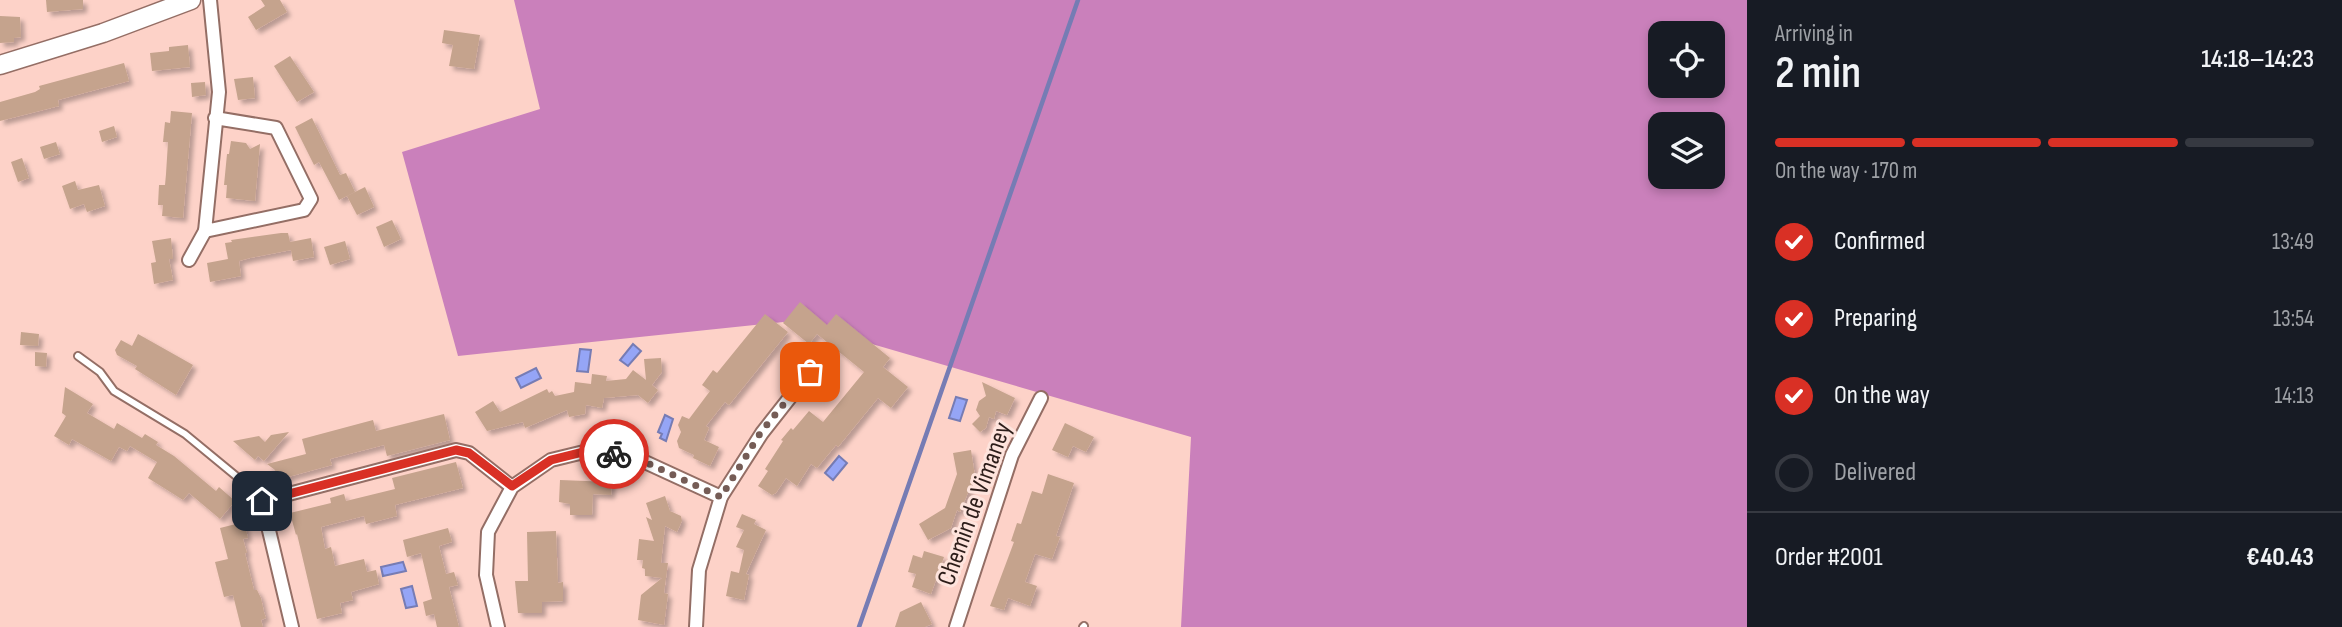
<!DOCTYPE html>
<html lang="en">
<head>
<meta charset="utf-8">
<style>
  :root { --surface:#171b24; --page:#242831; --text:#f1f3f6; --muted:#9ea1a6; --line:#363941; --accent:#d93025 }
  body { margin:0; font-family:"Sofia Sans Condensed",sans-serif; background:var(--page); color:var(--text); height:100vh; display:flex; flex-direction:column; font-size:26px; white-space:nowrap }
  * { box-sizing:border-box; margin:0 }
  p { font-size:23px; color:var(--muted) }
  .icon { flex:none; width:38px; height:38px; fill:none; stroke:currentColor; stroke-width:2; stroke-linecap:round; stroke-linejoin:round }
  .map { position:relative; flex:1; overflow:hidden }
  .panel { display:flex; flex-direction:column; background:var(--surface); width:595px }
  .panel>* { flex:none }
  .controls { position:absolute; left:1648px; top:21px; display:grid; gap:14px }
  .controls a { display:grid; place-items:center; width:77px; height:77px; border-radius:14px; background:var(--surface); box-shadow:0 4px 10px #0003; font-size:35px }
  .pin { position:absolute; display:grid; place-items:center; width:60px; height:60px; color:#fff; margin:-30px; border-radius:14px; box-shadow:0 4px 10px #0006 }
  .courier { position:absolute; display:grid; place-items:center; width:70px; height:70px; margin:-35px; border:5px solid #d93025; border-radius:50%; background:#fff; color:#222; box-shadow:0 2px 9px #0007 }
  .overview em { font-style:normal; font-weight:600 }
  .overview div { display:flex; flex-direction:column-reverse }
  .overview { display:flex; align-items:center; justify-content:space-between; height:119px; padding:0 28px }
  h1 { font-size:46px; font-weight:600; line-height:52px }
  .bar { display:grid; grid-template-columns:repeat(4,1fr); gap:10px 7px; align-content:center; height:84px; padding:0 28px }
  .bar i { height:9px; border-radius:5px; background:var(--line) }
  .bar .active { background:var(--accent) }
  .bar p { grid-column:span 4 }
  .line { display:flex; align-items:center; gap:18px; padding:0 28px; border-top:2px solid var(--line) }
  .line div { flex:1 }
  ol { padding:0 28px; list-style:none }
  li { display:flex; align-items:center; gap:21px; height:77px }
  li p { margin-inline-start:auto }
  li .icon { padding:7px; border-radius:50%; background:var(--accent); color:#fff; stroke-width:4 }
  li:last-child { color:var(--muted) }
  li i { width:38px; height:38px; border:4px solid var(--line); border-radius:50% }
  main { display:flex; flex:1; min-height:0 }
  .map>svg:first-child { display:block }
</style>
</head>
<body>
<main>
<div class="map">
<svg width="1747" height="627" viewBox="0 0 1747 627">
  <defs>
    <filter id="shadow"><feDropShadow dx="4" dy="4" stdDeviation="2" flood-color="#0004"/></filter>
  </defs>
  <rect width="100%" height="100%" fill="#fdd2c8"/>
  <!-- forest -->
  <path fill="#ca80bb" fill-rule="evenodd" d="M514 0H1747V627H1181L1191 437 793 321 458 356 402 152 540 109ZM1661 33H1713V86H1661ZM1661 124H1713V177H1661Z"/>
  <!-- water -->
  <g fill="#95a5f6" stroke="#767cb4" stroke-width="2">
    <path d="M633 344 641 351 628 366 620 360Z"/>
    <path d="M580 349 591 350 588 372 577 371Z"/>
    <path d="M536 368 541 378 521 388 516 378Z"/>
    <path d="M956 397 967 400 960 421 949 418Z"/>
    <path d="M665 415 673 419 666 441 660 438 662 434 658 432Z"/>
    <path d="M839 456 847 463 833 480 825 473Z"/>
    <path d="M403 562 406 571 383 576 381 567Z"/>
    <path d="M412 586 417 606 406 608 401 589Z"/>
  </g>
  <g fill="none" stroke-linecap="round" stroke-linejoin="round">
    <!-- stream -->
    <path stroke="#767cb4" stroke-width="4.5" d="M859 627 1078 0"/>
  </g>
  <!-- building -->
  <g fill="#c5a38d" filter="url(#shadow)">
    <path d="M46 0H83V9L47 12Z"/>
    <path d="M261 0H280L287 12 256 30 248 17 265 6Z"/>
    <path d="M0 16 20 17 21 37 14 38V42L0 43Z"/>
    <path d="M444 30 480 35 474 69 449 66 453 45 442 43Z"/>
    <path d="M188 45 190 67 152 71 150 53 169 51V47Z"/>
    <path d="M290 56 314 92 297 102 274 66Z"/>
    <path d="M124 63 129 81 58 100 59 106 0 121V102L35 92 40 89 39 86Z"/>
    <path d="M253 77 255 98 238 100 234 79Z"/>
    <path d="M205 82 206 95 192 97 191 83Z"/>
    <path d="M171 111 192 113 183 218 162 216 163 205H158L159 185H165L166 174 168 142H163L165 122 170 123Z"/>
    <path d="M312 118 340 175 346 173 355 192 339 200 319 162 314 165 295 127Z"/>
    <path d="M114 126 117 137 102 142 99 131Z"/>
    <path d="M231 141 246 143 250 149 260 144 255 201 226 198 227 185H224L227 154H229Z"/>
    <path d="M56 142 60 154 44 159 40 147Z"/>
    <path d="M22 158 29 178 18 182 11 162Z"/>
    <path d="M75 181 78 190 99 185 105 206 87 212 84 204 70 209 62 186Z"/>
    <path d="M365 187 374 207 357 215 347 196Z"/>
    <path d="M392 220 401 239 384 247 376 227Z"/>
    <path d="M281 233H288L290 242 311 238 314 257 293 261 291 250 250 258 239 261 241 276 210 282 207 263 228 259 225 243 232 242 231 240Z"/>
    <path d="M171 238 173 259H169L173 280 154 284 151 263 156 262 152 241Z"/>
    <path d="M345 241 350 259 330 265 324 247Z"/>
    <path d="M800 302 827 325 836 314 890 358 883 367 908 387 891 408 878 398 838 447 836 445 817 468 811 464 797 486 786 478 776 493 772 495 758 486 768 471 765 469 783 441 781 440 791 428 793 430 809 411 823 422 864 372 817 334 809 344 783 323Z"/>
    <path d="M765 314 788 332 729 405 725 402 706 426 709 428 704 440 719 447 710 466 693 458 694 455 679 448 677 441 681 432 678 425 682 416 689 419 710 391 702 385 713 370 717 373Z"/>
    <path d="M21 332 39 334 38 346 20 345Z"/>
    <path d="M138 334 193 365 176 395 135 369 137 366 117 355 115 350 121 340 132 346Z"/>
    <path d="M35 352 47 353 46 367 35 366Z"/>
    <path d="M661 358 662 372 652 385 658 390 648 403 638 395 604 398 602 408 586 405 585 414 569 417 567 410 525 428 523 422 487 431 475 412 493 401 500 412 547 389 549 393 552 391 555 396 574 392 575 382 591 384 592 374 607 376 606 381 626 379 633 370 646 380 644 359Z"/>
    <path d="M982 382 1015 398 1007 415 996 411 994 419 989 417 986 428 980 432 972 424 980 416 976 410 979 401 986 396Z"/>
    <path d="M65 387 93 404 87 413 114 429 117 423 142 438 145 434 158 442 156 445 174 456 216 491 219 487 235 501 220 519 189 493 183 500 148 478 157 462 130 446 127 451 119 447 111 461 72 439 69 445 54 436 66 416 62 413Z"/>
    <path d="M444 414 450 440 387 456 384 445 330 459 332 465 277 480 275 470 267 464 306 454 302 439 373 420 376 431Z"/>
    <path d="M1065 423 1094 437 1086 452 1073 446 1068 457 1052 450Z"/>
    <path d="M289 432 264 461 258 456 255 460 233 441 259 436 265 442 271 435Z"/>
    <path d="M971 450 975 476 960 512 957 510 951 528 928 540 919 524 945 508 957 474 953 453Z"/>
    <path d="M456 462 463 488 395 505 397 516 366 524 364 516 321 527 325 549 331 547 335 566 364 559 367 572 376 570 379 584 351 592 353 600 340 603 342 613 317 619 297 534 296 535 290 513 331 503 330 498 344 494 346 501 395 489 392 478Z"/>
    <path d="M1048 474 1074 483 1056 536 1060 537 1052 559 1035 554 1025 582 1037 586 1030 606 1008 598 1004 610 990 606 1014 542 1011 541 1017 523 1021 524 1032 491 1042 494Z"/>
    <path d="M560 480 612 482 611 495 593 494 592 515H570V504L559 502Z"/>
    <path d="M665 496 670 511 681 516 682 521 677 532 665 526 661 563H668L664 593 668 594 664 625 638 620 641 595 662 578 645 576V569L642 568 643 560H637L639 539 654 541 646 517 652 520 646 503Z"/>
    <path d="M742 514 756 520 754 524 766 530 746 574 749 575 744 600 726 596 731 571 739 573 744 550 736 547 744 530 736 527Z"/>
    <path d="M244 522 248 538 243 539 247 553H245L254 590H257L261 598 264 612 266 618 261 620 263 627H241L233 595 224 597 215 562 228 559 220 528Z"/>
    <path d="M448 528 452 542 439 546 446 574 454 572 458 585 449 587 459 627H437L434 614 426 616 423 602 432 599 421 553 407 557 403 540Z"/>
    <path d="M556 531 558 583 563 582V601L542 602V613H518L515 581H528L527 532Z"/>
    <path d="M924 551 944 557 931 594 912 587 916 574 908 572 913 555 922 558Z"/>
    <path d="M921 602 932 624 925 627H895L900 612Z"/>
  </g>
  <g fill="none" stroke-linecap="round" stroke-linejoin="round">
    <!-- lane casing -->
    <g stroke="#946e65" stroke-width="10">
      <g id="lane">
        <path d="M78 356 100 372 114 391 185 434 253 490 261 501"/>
        <path d="M1083 627 1084 626"/>
      </g>
    </g>
    <!-- street casing -->
    <g stroke="#946e65" stroke-width="16">
      <g id="street">
        <path d="M210 0 219 92 205 231 304 210 311 199 276 128 215 118"/>
        <path d="M189 260 205 231"/>
        <path d="M292 627 262 501 456 450 469 453 512 487"/>
        <path d="M498 627 486 575 488 532 512 487 551 460 588 451 634 457 721 497"/>
        <path d="M696 627 699 570 721 497 762 433 810 372"/>
        <path d="M956 627 1012 455 1041 398"/>
      </g>
    </g>
    <!-- secondary casing -->
    <g stroke="#946e65" stroke-width="21">
      <path id="secondary" d="M0 65 103 33 191 0"/>
    </g>
    <!-- lane -->
    <use href="#lane" stroke="#fff" stroke-width="6"/>
    <!-- street -->
    <use href="#street" stroke="#fff" stroke-width="12"/>
    <!-- secondary -->
    <use href="#secondary" stroke="#fff" stroke-width="18"/>
  </g>
  <g fill="none" stroke-linecap="round" stroke-linejoin="round">
    <!-- done -->
    <path stroke="#755c56" stroke-width="7" stroke-dasharray="0 12.6" d="M614 454 634 457 721 497 761 432 810 372"/>
    <!-- route -->
    <path stroke="#d93025" stroke-width="9" d="M262 501 456 450 469 453 512 486 551 460 587 451 614 454"/>
  </g>
  <g text-anchor="middle" dominant-baseline="central" stroke-width="6" stroke-linejoin="round" paint-order="stroke">
    <!-- street labels -->
    <g font-size="26" fill="#2c1d19" stroke="#fee4dd">
      <text transform="translate(975 504) rotate(-70)">Chemin de Vimaney</text>
    </g>
  </g>
</svg>
<div class="controls">
<a><svg class="icon" aria-label="locate" viewBox="0 0 24 24"><circle cx="12" cy="12" r="6"/><path d="M12 2v4M12 18v4M2 12h4M18 12h4"/></svg></a>
<a><svg class="icon" aria-label="layers" viewBox="0 0 24 24"><path d="M12 4l9 5-9 5-9-5zM3 14l9 5 9-5"/></svg></a>
</div>
<div class="pin" style="left:810px;top:372px;background:#ea580c"><svg class="icon" aria-label="bag" viewBox="0 0 24 24"><path d="M5 8h14l-1 12H6zM9 8a3 3 0 0 1 6 0"/></svg></div>
<div class="pin" style="left:262px;top:501px;background:#1f2937"><svg class="icon" aria-label="home" viewBox="0 0 24 24"><path d="M3 11l9-7 9 7M6 9v11h12V9"/></svg></div>
<div class="courier" style="left:614px;top:454px"><svg class="icon" aria-label="bike" viewBox="0 0 24 24"><circle cx="6" cy="16" r="4"/><circle cx="18" cy="16" r="4"/><path d="M6 16l4-8h5l3 8M10 8l3 8H6M13 5h3"/></svg></div>
</div>
<section class="panel">
<div class="overview"><div><h1>2 min</h1><p>Arriving in</p></div><em>14:18–14:23</em></div>
<div class="bar"><i class="active"></i><i class="active"></i><i class="active"></i><i></i><p>On the way · 170 m</p></div>
<ol>
<li><svg class="icon" aria-label="check" viewBox="0 0 24 24"><path d="M5 12l5 5 9-10"/></svg>Confirmed<p>13:49</p></li>
<li><svg class="icon" aria-label="check" viewBox="0 0 24 24"><path d="M5 12l5 5 9-10"/></svg>Preparing<p>13:54</p></li>
<li><svg class="icon" aria-label="check" viewBox="0 0 24 24"><path d="M5 12l5 5 9-10"/></svg>On the way<p>14:13</p></li>
<li><i></i>Delivered</li>
</ol>
<div class="line" style="height:91px"><div>Order #2001</div><b>€40.43</b></div>
</section>
</main>
</body>
</html>
